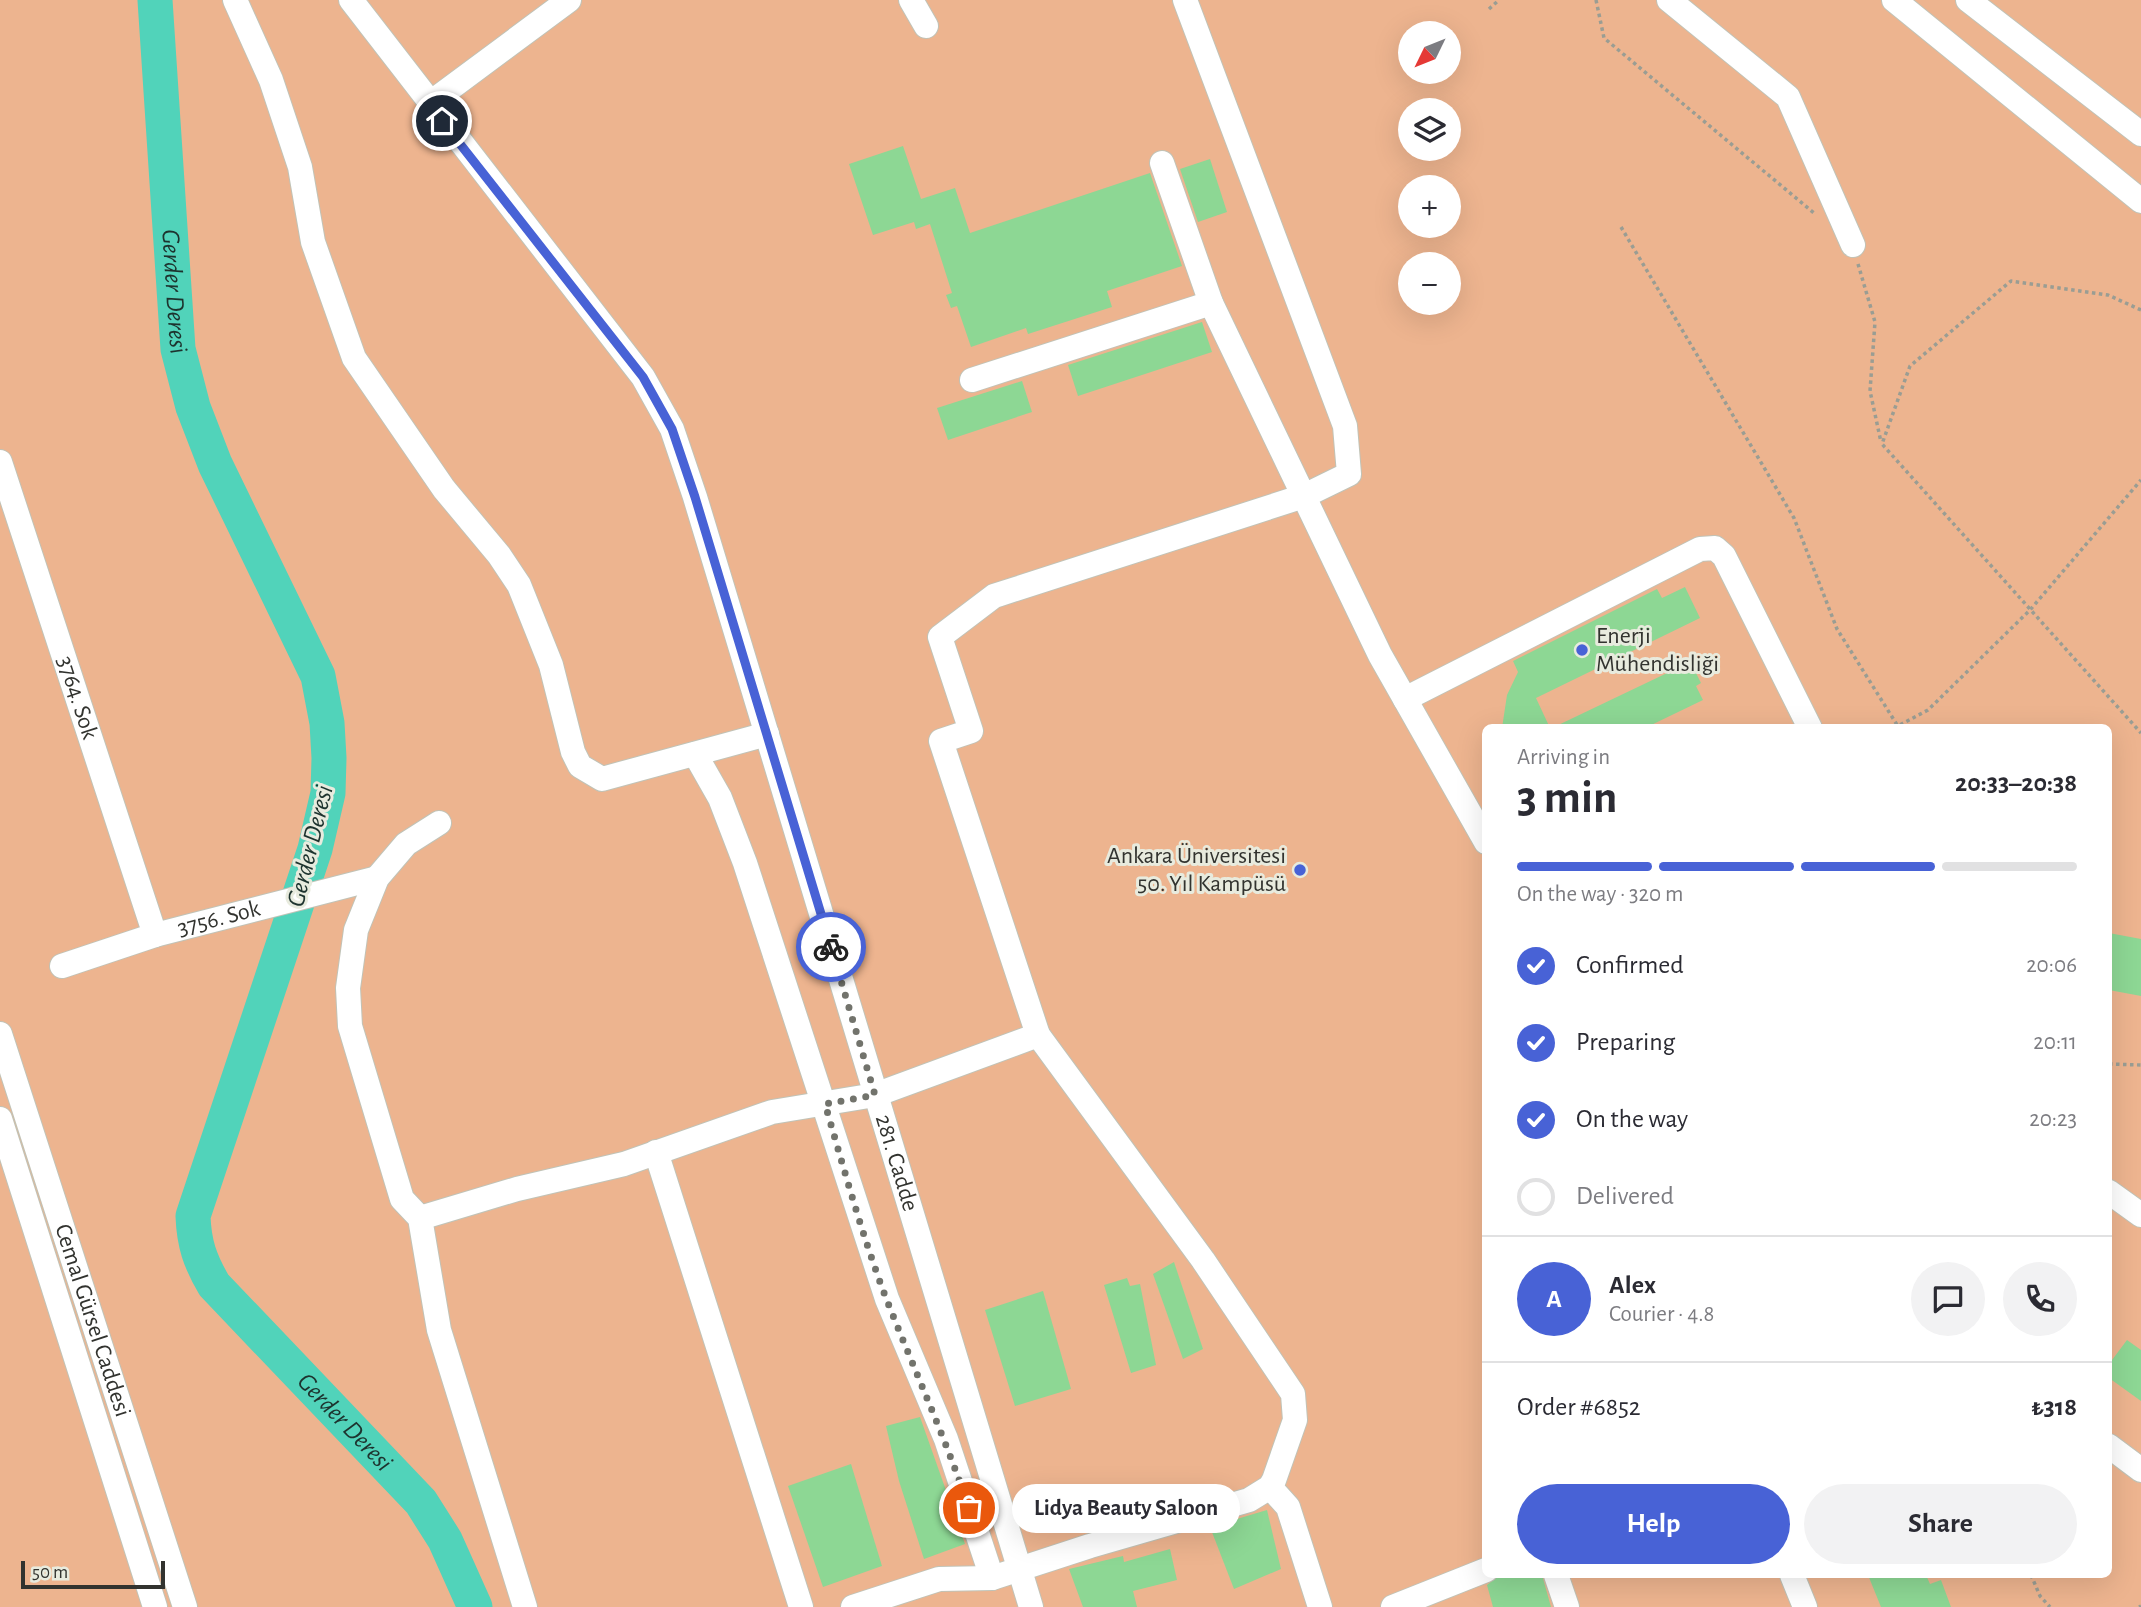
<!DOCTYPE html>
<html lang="en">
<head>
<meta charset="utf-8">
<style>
  :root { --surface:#fff; --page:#f2f2f3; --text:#2b2b33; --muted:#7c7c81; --line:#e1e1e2; --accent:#4862d6 }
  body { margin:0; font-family:"Alegreya Sans",sans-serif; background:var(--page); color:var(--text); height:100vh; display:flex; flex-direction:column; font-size:26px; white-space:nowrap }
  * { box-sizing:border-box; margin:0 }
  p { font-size:23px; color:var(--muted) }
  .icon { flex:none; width:38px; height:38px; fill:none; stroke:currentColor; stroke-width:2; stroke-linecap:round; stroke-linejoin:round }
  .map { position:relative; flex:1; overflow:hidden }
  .details { position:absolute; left:1482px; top:724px; width:630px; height:854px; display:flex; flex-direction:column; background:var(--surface); border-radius:10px; box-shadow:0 7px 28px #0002 }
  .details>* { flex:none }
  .needle { width:46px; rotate:227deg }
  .controls { position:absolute; left:1398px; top:21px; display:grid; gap:14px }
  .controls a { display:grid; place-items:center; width:63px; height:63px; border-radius:50%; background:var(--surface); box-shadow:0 7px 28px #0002; font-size:35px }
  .scale { position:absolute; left:21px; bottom:18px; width:144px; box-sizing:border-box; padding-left:7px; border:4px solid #32332f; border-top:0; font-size:19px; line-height:24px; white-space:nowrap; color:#32332f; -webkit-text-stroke:5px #e8ebde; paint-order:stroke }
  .pin { position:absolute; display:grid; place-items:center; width:60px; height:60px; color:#fff; margin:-30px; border:4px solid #fff; border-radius:50%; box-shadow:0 2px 7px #0007 }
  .courier { position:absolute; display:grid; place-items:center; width:70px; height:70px; margin:-35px; border:5px solid #4862d6; border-radius:50%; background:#fff; color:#222; box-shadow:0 2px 9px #0007 }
  .bubble { position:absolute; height:49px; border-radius:24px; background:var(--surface); box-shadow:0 7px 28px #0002; font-size:23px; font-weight:700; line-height:49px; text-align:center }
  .headline em { font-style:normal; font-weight:700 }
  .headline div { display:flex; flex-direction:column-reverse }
  .headline { display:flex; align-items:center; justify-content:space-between; height:119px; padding:0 35px }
  h1 { font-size:46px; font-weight:700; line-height:52px }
  .bar { display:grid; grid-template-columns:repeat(4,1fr); gap:10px 7px; align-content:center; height:84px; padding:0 35px }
  .bar i { height:9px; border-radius:5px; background:var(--line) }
  .bar .on { background:var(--accent) }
  .bar p { grid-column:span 4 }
  .line { display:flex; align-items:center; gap:18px; padding:0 35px; border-top:2px solid var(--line) }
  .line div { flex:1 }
  .round { display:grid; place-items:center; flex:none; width:74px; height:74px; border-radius:37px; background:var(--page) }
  ol { padding:0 35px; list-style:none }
  li { display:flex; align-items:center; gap:21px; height:77px }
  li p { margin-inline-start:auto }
  li .icon { padding:7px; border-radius:50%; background:var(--accent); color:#fff; stroke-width:4 }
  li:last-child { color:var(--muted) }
  li i { width:38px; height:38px; border:4px solid var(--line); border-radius:50% }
  .cta { display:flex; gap:14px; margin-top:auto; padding:14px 35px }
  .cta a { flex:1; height:80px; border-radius:42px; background:var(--accent); color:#fff; font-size:28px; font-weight:700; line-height:80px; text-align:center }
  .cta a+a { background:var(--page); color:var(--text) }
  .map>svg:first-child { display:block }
</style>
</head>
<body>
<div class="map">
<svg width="2141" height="1607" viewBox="0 0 2141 1607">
  <rect width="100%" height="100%" fill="#e8ebde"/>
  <!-- green -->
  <path fill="#edb48f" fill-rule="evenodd" d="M0 0H2141V1607H0ZM1410 33H1449V72H1410ZM1410 110H1449V149H1410ZM1410 187H1449V226H1410ZM1410 264H1449V303H1410ZM1486 728H2109V1575H1486Z"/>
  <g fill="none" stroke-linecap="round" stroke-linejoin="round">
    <!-- river -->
    <path stroke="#51d3ba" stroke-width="35" id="s1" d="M155 0 178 349 193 407 215 464 318 676 327 723 329 758 328 793 315 849 193 1216C194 1244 200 1261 214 1285L421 1502 445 1540 475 1607"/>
  </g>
  <!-- building -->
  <g fill="#8dd794">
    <path d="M903 146 921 199 955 188 970 233 1150 173 1182 266 1107 291 1112 307 1028 334 1026 328 971 347 957 306 951 308 946 295 952 293 930 224 916 229 914 222 873 235 849 164Z"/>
    <path d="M1210 159 1227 212 1198 222 1180 169Z"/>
    <path d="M1202 322 1212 352 1078 396 1068 365Z"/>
    <path d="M1022 381 1032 412 948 440 937 408Z"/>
    <path d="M1685 587 1700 618 1536 698 1550 728H1502L1507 695 1518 672 1513 661 1657 589 1662 598Z"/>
    <path d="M1686 664 1688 669 1693 667 1701 683 1696 686 1703 700 1645 728H1552Z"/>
    <path d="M2109 933 2141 939V996L2109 990Z"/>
    <path d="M1174 1262 1203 1349 1183 1359 1153 1274Z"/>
    <path d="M1127 1278 1130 1286 1140 1284 1156 1365 1131 1373 1104 1285Z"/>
    <path d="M1043 1291 1071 1389 1015 1406 985 1310Z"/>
    <path d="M2127 1340 2141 1350V1401L2109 1378V1364Z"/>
    <path d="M920 1417 965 1544 924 1559 899 1481 886 1426Z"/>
    <path d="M851 1464 882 1566 823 1587 788 1486Z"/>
    <path d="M1267 1510 1281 1569 1234 1589 1210 1527Z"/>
    <path d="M1170 1549 1177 1580 1133 1591 1137 1607H1083L1069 1569 1123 1556 1124 1562Z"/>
    <path d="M1500 1575H1542L1551 1607H1493L1487 1585Z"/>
    <path d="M1868 1575H1926L1930 1584 1941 1580 1951 1607H1881Z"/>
  </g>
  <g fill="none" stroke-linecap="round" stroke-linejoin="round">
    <!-- minor casing -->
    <g stroke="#c1c3b7" stroke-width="26">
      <g id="minor">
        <path d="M235 0 271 80 300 167 313 242 354 358 444 489 499 555 519 585 551 665 573 752 580 766 602 779 767 734"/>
        <path id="s2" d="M351 0 643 377 672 429 695 497 1031 1607"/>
        <path d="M911 0 926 26"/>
        <path d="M1669 0 1788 97 1853 245"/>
        <path d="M1894 0 2141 201"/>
        <path d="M1968 0 2141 134"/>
        <path d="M429 104 569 0"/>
        <path d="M1162 163 1211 303 1380 655 1486 842"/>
        <path d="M972 380 1211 303"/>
        <path id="s3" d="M0 462 155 935"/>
        <path d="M1405 699 1700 549 1715 548 1724 556 1810 728"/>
        <path d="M695 754 720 798 745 863 887 1299 946 1439 992 1578"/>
        <path d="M439 823 406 844 377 878 356 930 348 988 350 1026 402 1199 420 1218 439 1330 525 1607"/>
        <path id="s4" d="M62 966 155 935 377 878"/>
        <path id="s5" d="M0 1034 185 1607"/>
        <path d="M0 1119 155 1607"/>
        <path d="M656 1152 801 1607"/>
        <path d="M2109 1192 2141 1215"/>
        <path d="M420 1218 517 1189 624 1164 772 1112 875 1095 1038 1035"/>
        <path d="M2109 1446 2141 1470"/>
        <path d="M1270 1487 1288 1507 1320 1607"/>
        <path d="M1556 1575 1567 1607"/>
        <path d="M1792 1575 1805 1607"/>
        <path d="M853 1607 939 1579 992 1578 1090 1546 1249 1500 1270 1487 1274 1480 1295 1420 1293 1394 1203 1260 1038 1035 941 741 971 731 940 637 994 596 1304 496 1349 474 1345 426 1185 0"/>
        <path d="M1393 1607 1486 1570"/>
      </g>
    </g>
    <!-- path -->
    <g stroke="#9a9d93" stroke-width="3.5" stroke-dasharray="3.5 3.5" stroke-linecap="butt">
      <path d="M1596 0 1604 38 1814 213"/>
      <path d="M1489 9 1499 0"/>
      <path d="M1621 227 1794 518 1837 629 1899 728"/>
      <path d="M1858 264 1875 322 1870 391 1881 442"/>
      <path d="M2141 310 2108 295 2011 281 1910 366 1882 444 2141 733"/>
      <path d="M1894 728 1928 710 2030 610 2141 480"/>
      <path d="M2109 1064 2141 1065"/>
      <path d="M2031 1575 2040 1596 2050 1607"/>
      <path d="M2139 1607 2141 1606"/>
    </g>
    <!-- minor -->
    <use href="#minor" stroke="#fff" stroke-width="24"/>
  </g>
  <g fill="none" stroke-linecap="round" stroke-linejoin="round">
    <!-- done -->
    <path stroke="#72736c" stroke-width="7" stroke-dasharray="0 12.6" d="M831 947 875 1095 825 1104C844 1169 862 1235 886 1298 914 1369 945 1437 969 1508"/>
    <!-- route -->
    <path stroke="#4862d6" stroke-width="9" d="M442 121 643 377 672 429 695 497 831 947"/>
  </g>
  <!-- markers -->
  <g fill="#4862d6" stroke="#e8ebde" stroke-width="2.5">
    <circle cx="1582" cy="650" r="7"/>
    <circle cx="1300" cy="870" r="7"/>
  </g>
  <g text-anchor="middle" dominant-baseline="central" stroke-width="6" stroke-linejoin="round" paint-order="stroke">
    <!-- poi labels -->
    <g font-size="24" fill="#32332f" stroke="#e8ebde" text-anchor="start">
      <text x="1596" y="636">Enerji<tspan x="1596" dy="28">Mühendisliği</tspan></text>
      <text x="1286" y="856" text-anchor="end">Ankara Üniversitesi<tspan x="1286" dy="28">50. Yıl Kampüsü</tspan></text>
    </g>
    <!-- street labels -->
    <g font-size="24" fill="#32332f" stroke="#e8ebde">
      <text stroke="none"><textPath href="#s3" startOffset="248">3764. Sok</textPath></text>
      <text stroke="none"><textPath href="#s4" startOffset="164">3756. Sok</textPath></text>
      <text stroke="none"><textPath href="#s2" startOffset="1304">281. Cadde</textPath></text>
      <text stroke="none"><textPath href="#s5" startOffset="301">Cemal Gürsel Caddesi</textPath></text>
    </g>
    <!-- water labels -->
    <g font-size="26" font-style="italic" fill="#1d332e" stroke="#e8ebde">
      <text stroke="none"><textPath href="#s1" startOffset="292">Gerder Deresi</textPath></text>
      <text transform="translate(310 846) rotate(-76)">Gerder Deresi</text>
      <text stroke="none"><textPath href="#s1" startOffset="1531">Gerder Deresi</textPath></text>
    </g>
  </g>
</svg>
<div class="controls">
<a><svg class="needle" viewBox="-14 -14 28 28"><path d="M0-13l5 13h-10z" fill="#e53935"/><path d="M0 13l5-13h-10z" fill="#7c7c81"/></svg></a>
<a><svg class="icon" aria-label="layers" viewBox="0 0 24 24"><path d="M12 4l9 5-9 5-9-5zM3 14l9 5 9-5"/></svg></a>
<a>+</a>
<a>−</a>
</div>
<div class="scale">50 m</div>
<div class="pin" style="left:969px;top:1508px;background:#ea580c"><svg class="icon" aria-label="bag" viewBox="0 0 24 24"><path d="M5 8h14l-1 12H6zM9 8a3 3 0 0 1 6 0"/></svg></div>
<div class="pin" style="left:442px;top:121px;background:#1f2937"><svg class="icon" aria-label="home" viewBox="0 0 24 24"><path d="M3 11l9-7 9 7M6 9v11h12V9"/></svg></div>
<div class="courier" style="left:831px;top:947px"><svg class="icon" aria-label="bike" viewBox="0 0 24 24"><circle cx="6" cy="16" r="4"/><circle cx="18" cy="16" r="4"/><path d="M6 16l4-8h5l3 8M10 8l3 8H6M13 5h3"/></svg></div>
<div class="bubble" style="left:1012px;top:1484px;width:228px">Lidya Beauty Saloon</div>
<section class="details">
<div class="headline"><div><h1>3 min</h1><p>Arriving in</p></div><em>20:33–20:38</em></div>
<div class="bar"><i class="on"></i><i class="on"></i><i class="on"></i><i></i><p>On the way · 320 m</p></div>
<ol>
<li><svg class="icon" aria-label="check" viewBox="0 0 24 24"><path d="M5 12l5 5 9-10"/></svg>Confirmed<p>20:06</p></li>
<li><svg class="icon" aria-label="check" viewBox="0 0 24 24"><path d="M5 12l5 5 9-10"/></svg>Preparing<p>20:11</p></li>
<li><svg class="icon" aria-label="check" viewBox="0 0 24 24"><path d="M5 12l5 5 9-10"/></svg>On the way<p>20:23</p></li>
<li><i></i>Delivered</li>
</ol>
<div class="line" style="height:126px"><b class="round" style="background:var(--accent);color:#fff">A</b><div><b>Alex</b><p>Courier · 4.8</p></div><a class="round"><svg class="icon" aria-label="chat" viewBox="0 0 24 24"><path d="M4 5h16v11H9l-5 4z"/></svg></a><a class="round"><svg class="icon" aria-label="phone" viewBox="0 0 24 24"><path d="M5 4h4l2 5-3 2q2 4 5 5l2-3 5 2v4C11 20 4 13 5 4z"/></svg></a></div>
<div class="line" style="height:91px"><div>Order #6852</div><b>₺318</b></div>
<div class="cta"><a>Help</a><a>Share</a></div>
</section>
</div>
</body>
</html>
